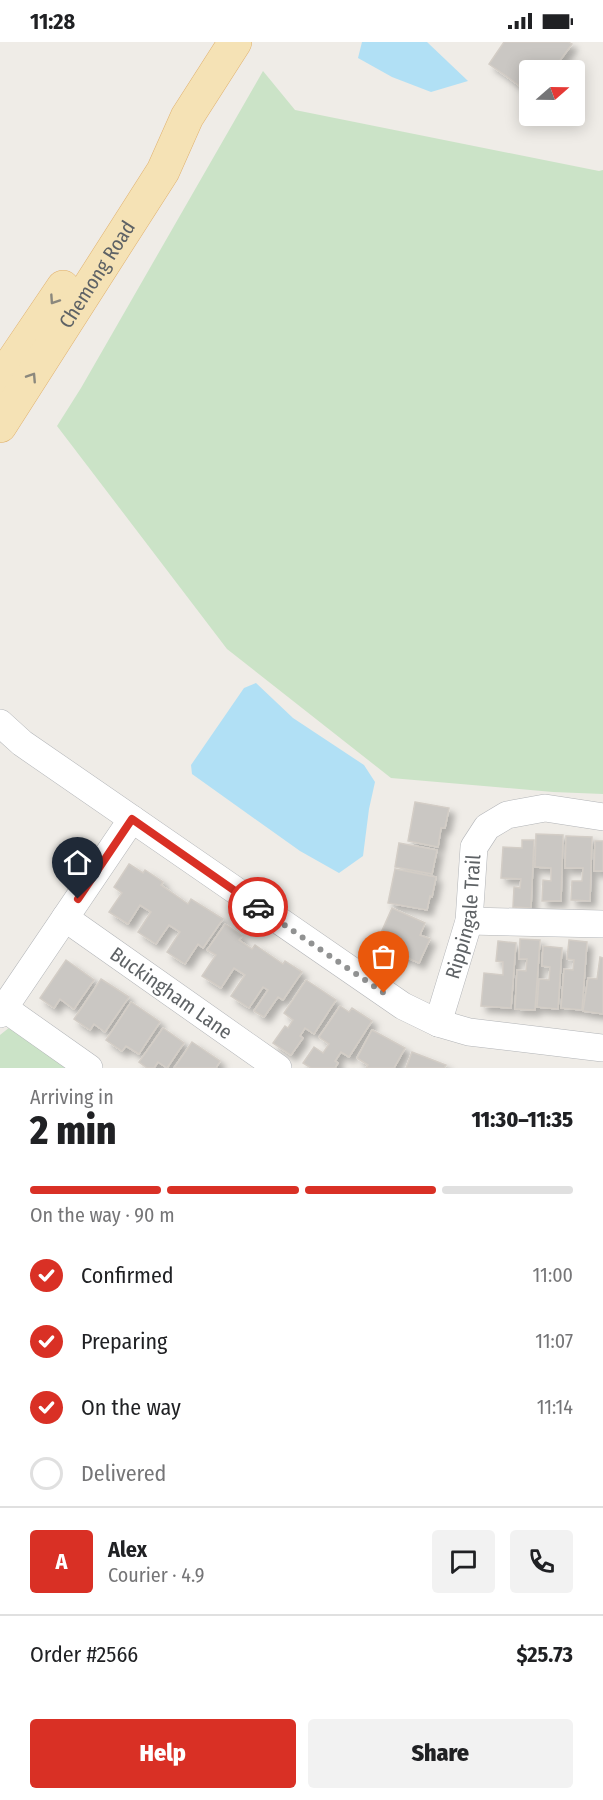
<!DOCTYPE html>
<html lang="en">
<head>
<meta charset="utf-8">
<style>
  :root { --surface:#fff; --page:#f2f2f2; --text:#202124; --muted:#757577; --line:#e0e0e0; --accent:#d93025 }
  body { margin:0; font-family:"Fira Sans Condensed",sans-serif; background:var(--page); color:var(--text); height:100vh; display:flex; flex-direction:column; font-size:22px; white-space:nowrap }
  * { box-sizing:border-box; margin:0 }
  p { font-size:20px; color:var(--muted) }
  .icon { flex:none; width:33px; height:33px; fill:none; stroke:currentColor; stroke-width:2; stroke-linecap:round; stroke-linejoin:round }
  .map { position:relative; height:1026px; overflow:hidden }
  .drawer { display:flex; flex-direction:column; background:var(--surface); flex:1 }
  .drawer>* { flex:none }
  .needle { width:39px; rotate:70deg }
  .fabs { position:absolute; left:519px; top:18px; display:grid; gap:12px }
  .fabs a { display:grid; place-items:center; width:66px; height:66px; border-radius:6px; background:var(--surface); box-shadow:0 3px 15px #0003; font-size:30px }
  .pin { position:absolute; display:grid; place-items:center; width:51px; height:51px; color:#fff; margin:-62px -26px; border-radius:50% 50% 50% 0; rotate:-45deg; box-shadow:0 0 6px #0007 }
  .pin .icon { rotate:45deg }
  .courier { position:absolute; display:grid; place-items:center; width:60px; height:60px; margin:-30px; border:4px solid #d93025; border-radius:50%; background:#fff; color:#222; box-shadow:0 2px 8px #0007 }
  .head em { font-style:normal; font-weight:800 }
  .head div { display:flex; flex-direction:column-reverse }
  .head { display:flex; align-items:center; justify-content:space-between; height:102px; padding:0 30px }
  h1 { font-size:39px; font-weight:800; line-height:45px }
  .bar { display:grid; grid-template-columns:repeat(4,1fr); gap:9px 6px; align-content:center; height:72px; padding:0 30px }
  .bar i { height:8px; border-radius:4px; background:var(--line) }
  .bar .active { background:var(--accent) }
  .bar p { grid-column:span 4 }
  .line { display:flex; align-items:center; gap:15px; padding:0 30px; border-top:2px solid var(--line) }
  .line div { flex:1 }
  .round { display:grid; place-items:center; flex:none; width:63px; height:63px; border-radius:6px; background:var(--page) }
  ol { padding:0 30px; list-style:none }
  li { display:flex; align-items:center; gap:18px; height:66px }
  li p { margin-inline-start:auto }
  li .icon { padding:6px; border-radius:50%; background:var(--accent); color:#fff; stroke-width:4 }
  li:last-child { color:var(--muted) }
  li i { width:33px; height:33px; border:3px solid var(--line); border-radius:50% }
  .primary-button { display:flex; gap:12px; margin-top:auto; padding:12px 30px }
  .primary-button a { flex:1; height:69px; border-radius:6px; background:var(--accent); color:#fff; font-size:24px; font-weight:800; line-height:69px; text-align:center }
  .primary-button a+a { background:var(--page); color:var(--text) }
  .status { display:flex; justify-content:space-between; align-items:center; height:42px; padding:0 30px; background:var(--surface); direction:ltr }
  .status svg { height:16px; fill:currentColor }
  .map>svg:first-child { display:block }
</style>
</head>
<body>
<div class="status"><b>11:28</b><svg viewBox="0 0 49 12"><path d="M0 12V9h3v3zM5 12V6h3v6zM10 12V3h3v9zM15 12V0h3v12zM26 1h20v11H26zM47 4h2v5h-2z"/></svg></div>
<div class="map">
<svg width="603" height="1026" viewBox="0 0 603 1026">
  <defs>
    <filter id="shadow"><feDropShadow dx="5.5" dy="5.5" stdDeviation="3" flood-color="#0004"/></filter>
  </defs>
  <rect width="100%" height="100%" fill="#efece7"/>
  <!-- green -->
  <g fill="#cbe3c7">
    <path d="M263 29 295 68 599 129 603 128V752L553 750 391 736 227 607 57 384 81 346Z"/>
    <path d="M10 985 67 1026H0V993Z"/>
  </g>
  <!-- water -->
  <g fill="#b1e0f5">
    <path d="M362 0H427L468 39 431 50 392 35 358 16Z"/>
    <path d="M256 641 293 676 364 723 375 740 369 767 363 814 339 831 300 809 192 732 191 723 244 646Z"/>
  </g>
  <!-- building -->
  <g fill="#cac7c3" stroke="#d3cdc6" stroke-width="1.5" filter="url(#shadow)">
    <path d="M504 0H568L572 2 553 28H530V51L489 22Z"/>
    <path d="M415 760 449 766 445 786H441L438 805 408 799Z"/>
    <path d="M536 792 563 793 561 859H542L543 838 551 839V826L535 825Z"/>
    <path d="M566 794 592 795 590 859 571 858 572 839H582L583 826H565Z"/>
    <path d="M522 798H534L531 866 513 865 514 845 520 846 521 837 501 836 503 805 522 806Z"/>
    <path d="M595 799H603V829H594Z"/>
    <path d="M399 801 437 808 432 832 395 825Z"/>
    <path d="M129 822 143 831 145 828 163 840 161 843 188 862 191 857 223 877 203 906 198 902 185 922 167 910 180 890 169 883 156 902 138 890 151 870 140 863 128 882 109 870 122 851 114 845Z"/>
    <path d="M395 827 436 835 432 855 430 854 427 868 388 861Z"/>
    <path d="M392 866 425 881 420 893 430 897 419 921 376 902Z"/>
    <path d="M225 882 242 894 239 898 252 907 255 903 283 922 285 919 302 930 283 958 278 955 264 975 254 969 268 948 263 945 249 966 231 954 245 933 234 926 221 946 202 934 216 913 207 908Z"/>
    <path d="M520 897 540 898 535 968 515 967 517 928 526 929 527 917H519Z"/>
    <path d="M569 898 587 900 582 968 561 966 564 927 573 928 574 918 567 917Z"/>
    <path d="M498 899 516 901 511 966 481 964 484 931 503 933V920L496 919Z"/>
    <path d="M543 904 562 906 558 967 537 965 539 937 549 938 550 925 542 924Z"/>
    <path d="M600 915 603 916V972L583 969 588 936 597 937Z"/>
    <path d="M66 918 94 938 74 967 60 957 54 966 40 956Z"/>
    <path d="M101 937 129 955 105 990 94 982 90 988 74 977Z"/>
    <path d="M306 938 336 958 314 992 305 986 300 994 303 996 291 1013 273 1001 285 984 288 986 293 978 284 971Z"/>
    <path d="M131 960 160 980 139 1012 126 1004 122 1009 106 998Z"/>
    <path d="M340 964 349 970 352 966 372 979 349 1015 341 1010 335 1019 338 1021 335 1026H311L303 1021 314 1005 323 1011 329 1002 319 995Z"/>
    <path d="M163 986 184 1001 167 1026 158 1020 154 1026H147L139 1020Z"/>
    <path d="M372 988 405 1006 394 1026H366L368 1023 357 1016Z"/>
    <path d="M192 1000 220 1019 216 1026H174Z"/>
    <path d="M412 1010 446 1023 444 1026H406Z"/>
  </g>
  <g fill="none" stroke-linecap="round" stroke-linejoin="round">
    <!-- minor casing -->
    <g stroke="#b2b4b7" stroke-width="28">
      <g id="minor">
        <path d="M0 681 22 701 403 964 438 981 469 990 603 1006"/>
        <path id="s1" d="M65 876 278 1026"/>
        <path d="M469 879 603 882"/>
        <path d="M4 966 89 1026"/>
        <path d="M0 972 132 777"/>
        <path id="s2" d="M438 981 469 879 474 805 487 785 507 773 545 766 603 775"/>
      </g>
    </g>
    <!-- major casing -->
    <g stroke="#e0b16e" stroke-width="34">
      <g id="major">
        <path d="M0 338 63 245"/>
        <path id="s3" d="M0 384 163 129 187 75 235 0"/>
      </g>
    </g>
    <!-- minor -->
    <use href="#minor" stroke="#fff" stroke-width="27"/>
    <!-- major -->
    <use href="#major" stroke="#f5e2b5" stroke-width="33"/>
  </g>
  <!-- one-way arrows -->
  <defs><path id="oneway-chevron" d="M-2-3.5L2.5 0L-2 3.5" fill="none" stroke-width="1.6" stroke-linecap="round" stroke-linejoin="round" transform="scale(1.5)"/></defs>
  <g stroke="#8b887d">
    <use href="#oneway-chevron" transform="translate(54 258) rotate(124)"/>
    <use href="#oneway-chevron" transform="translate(32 335) rotate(-57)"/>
  </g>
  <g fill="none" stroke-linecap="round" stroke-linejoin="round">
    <!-- done -->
    <path stroke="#919292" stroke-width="6" stroke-dasharray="0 10.8" d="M258 865 384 951"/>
    <!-- route -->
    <path stroke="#d93025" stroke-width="8" d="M78 857 132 777 258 865"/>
  </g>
  <g text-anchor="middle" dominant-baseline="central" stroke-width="4.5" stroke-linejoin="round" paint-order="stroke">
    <!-- street labels -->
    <g font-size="20" fill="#5e6265" stroke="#fff">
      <text stroke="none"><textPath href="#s3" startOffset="180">Chemong Road</textPath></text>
      <text stroke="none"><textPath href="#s2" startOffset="110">Rippingale Trail</textPath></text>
      <text stroke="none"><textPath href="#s1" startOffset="130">Buckingham Lane</textPath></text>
    </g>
  </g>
</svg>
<div class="fabs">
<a><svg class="needle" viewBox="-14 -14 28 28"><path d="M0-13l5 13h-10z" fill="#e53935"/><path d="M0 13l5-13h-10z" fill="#757577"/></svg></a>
</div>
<div class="pin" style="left:384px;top:951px;background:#ea580c"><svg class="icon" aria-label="bag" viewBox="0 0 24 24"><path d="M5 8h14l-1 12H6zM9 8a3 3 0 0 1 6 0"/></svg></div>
<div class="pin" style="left:78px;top:857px;background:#1f2937"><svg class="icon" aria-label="home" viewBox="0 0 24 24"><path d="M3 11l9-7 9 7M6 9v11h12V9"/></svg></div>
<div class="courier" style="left:258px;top:865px"><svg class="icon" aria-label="car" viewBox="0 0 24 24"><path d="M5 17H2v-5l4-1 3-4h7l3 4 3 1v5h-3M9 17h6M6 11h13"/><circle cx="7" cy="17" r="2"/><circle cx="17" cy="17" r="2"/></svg></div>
</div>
<section class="drawer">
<div class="head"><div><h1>2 min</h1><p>Arriving in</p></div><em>11:30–11:35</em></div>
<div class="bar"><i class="active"></i><i class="active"></i><i class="active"></i><i></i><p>On the way · 90 m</p></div>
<ol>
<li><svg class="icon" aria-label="check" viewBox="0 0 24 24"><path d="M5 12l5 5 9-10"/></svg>Confirmed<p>11:00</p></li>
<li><svg class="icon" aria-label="check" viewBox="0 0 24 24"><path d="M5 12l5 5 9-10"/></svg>Preparing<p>11:07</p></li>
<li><svg class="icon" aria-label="check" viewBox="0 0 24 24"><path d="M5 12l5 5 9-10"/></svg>On the way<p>11:14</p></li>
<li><i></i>Delivered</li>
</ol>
<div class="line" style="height:108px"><b class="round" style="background:var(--accent);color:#fff">A</b><div><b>Alex</b><p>Courier · 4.9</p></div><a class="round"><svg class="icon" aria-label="chat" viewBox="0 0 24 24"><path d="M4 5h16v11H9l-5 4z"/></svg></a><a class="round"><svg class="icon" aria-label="phone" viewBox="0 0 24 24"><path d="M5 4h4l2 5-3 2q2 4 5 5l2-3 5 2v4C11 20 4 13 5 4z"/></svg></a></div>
<div class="line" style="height:78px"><div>Order #2566</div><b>$25.73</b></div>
<div class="primary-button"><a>Help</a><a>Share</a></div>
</section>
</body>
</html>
